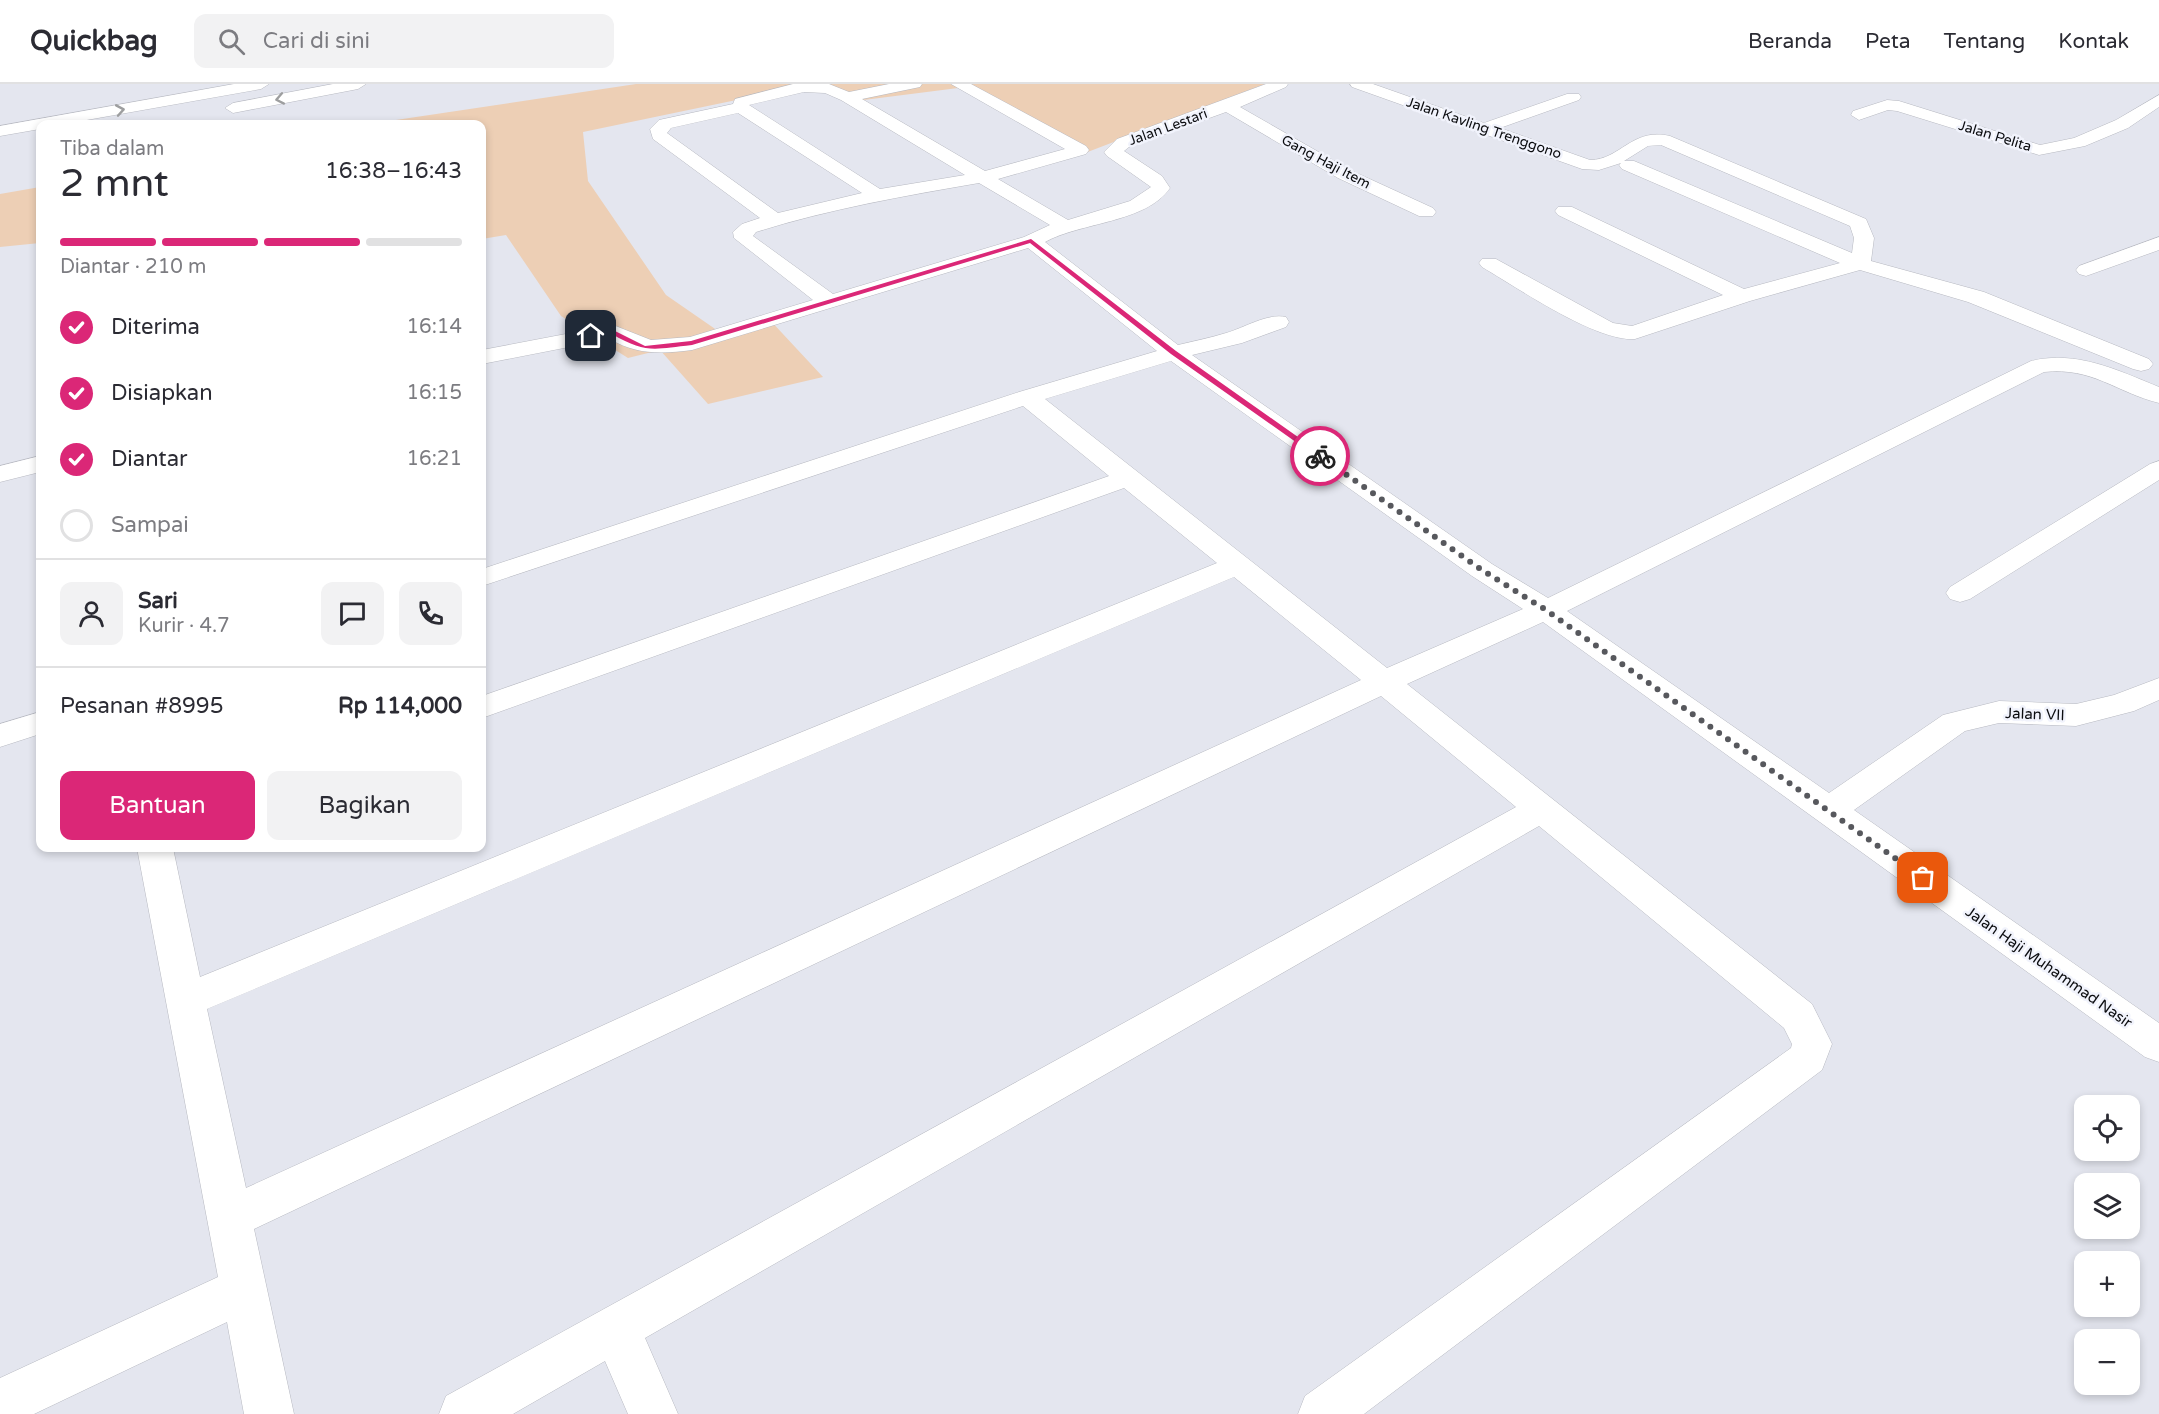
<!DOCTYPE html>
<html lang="id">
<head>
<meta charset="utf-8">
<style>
  :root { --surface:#fff; --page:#f2f2f3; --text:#2b2b33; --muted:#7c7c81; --line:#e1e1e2; --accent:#db2777 }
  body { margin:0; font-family:"Varela Round",sans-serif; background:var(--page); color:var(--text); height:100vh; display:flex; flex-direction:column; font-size:22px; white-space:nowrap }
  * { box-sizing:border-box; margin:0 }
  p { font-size:20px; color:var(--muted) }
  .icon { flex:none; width:33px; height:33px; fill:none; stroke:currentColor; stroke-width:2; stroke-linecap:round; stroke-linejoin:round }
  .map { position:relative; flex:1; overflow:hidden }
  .sheet { position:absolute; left:36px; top:36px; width:450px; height:732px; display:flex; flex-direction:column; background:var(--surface); border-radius:12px; box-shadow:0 3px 9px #0003 }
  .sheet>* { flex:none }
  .fabs { position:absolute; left:2074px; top:1011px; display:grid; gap:12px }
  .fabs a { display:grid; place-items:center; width:66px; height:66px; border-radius:12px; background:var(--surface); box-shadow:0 3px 9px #0003; font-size:30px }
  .pin { position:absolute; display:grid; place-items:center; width:51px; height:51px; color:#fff; margin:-26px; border-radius:12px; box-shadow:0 3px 9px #0006 }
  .courier { position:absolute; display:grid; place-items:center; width:60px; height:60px; margin:-30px; border:4px solid #db2777; border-radius:50%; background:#fff; color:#222; box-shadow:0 2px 8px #0007 }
  .headline em { font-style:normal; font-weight:600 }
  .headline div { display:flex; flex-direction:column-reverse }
  .headline { display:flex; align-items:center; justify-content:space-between; height:102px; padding:0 24px }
  h1 { font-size:39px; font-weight:600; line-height:45px }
  .bar { display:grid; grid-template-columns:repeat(4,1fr); gap:9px 6px; align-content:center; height:72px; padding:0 24px }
  .bar i { height:8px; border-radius:4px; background:var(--line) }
  .bar .current { background:var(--accent) }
  .bar p { grid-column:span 4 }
  .line { display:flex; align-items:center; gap:15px; padding:0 24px; border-top:2px solid var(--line) }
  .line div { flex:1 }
  .round { display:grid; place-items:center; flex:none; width:63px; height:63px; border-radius:12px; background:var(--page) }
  ol { padding:0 24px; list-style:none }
  li { display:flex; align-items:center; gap:18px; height:66px }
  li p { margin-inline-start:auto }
  li .icon { padding:6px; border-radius:50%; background:var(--accent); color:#fff; stroke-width:4 }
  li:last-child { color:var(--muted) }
  li i { width:33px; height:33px; border:3px solid var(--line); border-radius:50% }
  .cta { display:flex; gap:12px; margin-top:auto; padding:12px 24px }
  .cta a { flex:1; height:69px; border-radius:12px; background:var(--accent); color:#fff; font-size:24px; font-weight:600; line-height:69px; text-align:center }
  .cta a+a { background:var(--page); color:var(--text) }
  header { display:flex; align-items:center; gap:36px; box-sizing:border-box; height:84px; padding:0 30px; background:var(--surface); border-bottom:2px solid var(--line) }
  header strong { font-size:28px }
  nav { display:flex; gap:33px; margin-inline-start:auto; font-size:21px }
  .search { width:420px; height:54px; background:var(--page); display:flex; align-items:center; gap:15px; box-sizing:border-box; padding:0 21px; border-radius:12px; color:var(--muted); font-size:22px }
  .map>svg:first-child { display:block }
</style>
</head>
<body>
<header>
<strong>Quickbag</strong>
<div class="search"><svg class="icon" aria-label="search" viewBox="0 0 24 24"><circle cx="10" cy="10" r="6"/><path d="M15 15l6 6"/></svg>Cari di sini</div>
<nav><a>Beranda</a><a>Peta</a><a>Tentang</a><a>Kontak</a></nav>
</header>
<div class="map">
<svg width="2159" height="1330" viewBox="0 0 2159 1330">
  <rect width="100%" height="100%" fill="#e4e6ef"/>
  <!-- green -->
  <g fill="#edcfb5">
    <path d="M636 0H813L583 48 588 97 666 211 721 249 769 235 823 293 708 320 660 266 628 274 561 232 506 151 482 155V40H369Z"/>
    <path d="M821 0H1265L1085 69 966 3 848 18Z"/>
    <path d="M40 103V159L0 163V110Z"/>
  </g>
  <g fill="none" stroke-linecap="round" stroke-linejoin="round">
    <!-- minor casing -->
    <g stroke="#b7b9c1" stroke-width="1">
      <g id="minor">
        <path d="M793 0H829L849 8 889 0H922L920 3 862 15 985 87 1065 65 951 0H971L1086 62 1089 66 1086 70 998 95 1068 136 1130 117 1151 103 1107 72 1104 68 1117 55 1266 0H1288L1286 3 1240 23 1350 86 1433 124 1436 128 1433 132H1419L1338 94 1226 28 1129 63 1124 67 1162 92 1170 104C1146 139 1081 138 1045 158L1178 261C1194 257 1210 254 1226 249 1244 244 1267 229 1286 233L1289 238 1286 243 1242 259 1192 271 1492 480 1548 514 2031 277C2077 266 2117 286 2159 303V319C2115 308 2093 283 2044 288L1567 527 1829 709 1943 631 1999 617 2076 620 2114 611 2159 594V616L2134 627 2076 642 1999 639 1965 647 1854 726 2159 939V978L2145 973 1543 538 1407 600 1812 920 1832 960 1822 986 1364 1330H1298L1305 1312 1791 964 1792 960 1784 944 1539 742 645 1254 678 1330H628L605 1277 513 1330H439L446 1312 1516 723 1381 612 254 1145 294 1330H244L227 1238 34 1330H0V1294L218 1193 137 764H173L200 893 1217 479 1124 404 482 634V612L1109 392 1023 322 482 502V485L1019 308 1157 267 1028 164 692 266C662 270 637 271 610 255L482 280V266L613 241 651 256 690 253 813 216 734 154 733 148 742 140 760 134 653 55 650 45 659 36 733 20 735 15ZM804 8 825 9 841 16 965 91 880 105 749 21ZM738 29 862 109 778 129 667 49 671 44ZM979 99 1050 141 1024 153 833 210 753 152 756 148C829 125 904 112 979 99ZM1171 277 1472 492 1523 525 1387 584 1045 315ZM1234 493 1361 596 246 1104 207 925Z"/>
        <path d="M1350 0H1373L1484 39 1567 10H1579L1581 13 1579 16 1500 44 1590 76C1620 76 1632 43 1670 52L1866 135 1874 154 1871 177 1984 208 2149 275 2153 280 2149 285 2141 287 2133 285 1968 218 1860 186 1750 217 1635 255C1596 258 1518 204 1482 183L1479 179 1482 175H1496L1613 239 1632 242 1723 211 1558 131 1555 127 1558 123H1572L1744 205 1840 179 1622 85 1619 81 1621 79 1599 86 1582 85 1352 3ZM1661 61 1850 142 1854 154 1852 169 1634 77H1624L1648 62Z"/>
        <path d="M2159 11V23L2128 44 2085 62 2039 71 1897 27 1888 26 1859 36 1851 31 1853 27 1887 16 1899 17 2040 61 2074 54 2116 36Z"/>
        <path d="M2159 153V166L2086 192 2079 190 2076 186 2079 182Z"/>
        <path d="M40 372V388L0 398V382Z"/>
        <path d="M2159 377V396L1970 515 1960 518 1950 515 1946 509 1950 503 2150 380Z"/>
        <path d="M40 628V650L0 663V640Z"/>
      </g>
    </g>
    <!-- highway casing -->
    <g stroke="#b7b9c1" stroke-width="1">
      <g id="highway">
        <path d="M234 0H269L261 5 64 40H40V45L0 52V42Z"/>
        <path d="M333 0H366L358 5 233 29 225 24 233 19Z"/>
      </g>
    </g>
    <!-- minor -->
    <use href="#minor" fill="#fff" fill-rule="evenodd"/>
    <!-- highway -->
    <use href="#highway" fill="#fff" fill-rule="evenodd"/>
  </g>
  <!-- one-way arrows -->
  <defs><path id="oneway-chevron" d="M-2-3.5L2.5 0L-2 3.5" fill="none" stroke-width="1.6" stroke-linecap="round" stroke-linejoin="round" transform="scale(1.5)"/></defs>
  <g stroke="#9d9e9f">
    <use href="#oneway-chevron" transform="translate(280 15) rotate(169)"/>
    <use href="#oneway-chevron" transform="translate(120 26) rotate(-10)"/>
  </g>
  <!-- route -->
  <path fill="#db2777" d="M1031 155 1176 267 1322 370V373H1317L1171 270 1030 159 692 261C654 265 646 270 612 250L591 254 588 252 613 246 645 262 691 257Z"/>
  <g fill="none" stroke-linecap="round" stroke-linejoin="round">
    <!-- done -->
    <path stroke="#57585d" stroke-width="6" stroke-dasharray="0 10.8" d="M1320 372 1482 486 1546 526 1923 794"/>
  </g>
  <g text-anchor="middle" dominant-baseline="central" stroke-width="5" stroke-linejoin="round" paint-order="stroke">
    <!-- far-street labels -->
    <g font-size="14" fill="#0b0c0f" stroke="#f1f3fc">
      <text transform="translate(1168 43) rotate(-20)">Jalan Lestari</text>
      <text transform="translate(1484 44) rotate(19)">Jalan Kavling Trenggono</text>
      <text transform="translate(1995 52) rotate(17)">Jalan Pelita</text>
      <text transform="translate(1326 78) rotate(28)">Gang Haji Item</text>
    </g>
    <!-- street labels -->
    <g font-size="15" fill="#0b0c0f" stroke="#f1f3fc">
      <text transform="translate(2035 630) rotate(2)">Jalan VII</text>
      <text transform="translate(2049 883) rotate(35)">Jalan Haji Muhammad Nasir</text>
    </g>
  </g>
</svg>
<div class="fabs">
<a><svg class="icon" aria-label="locate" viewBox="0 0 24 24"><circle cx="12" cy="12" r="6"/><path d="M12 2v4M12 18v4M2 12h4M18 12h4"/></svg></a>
<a><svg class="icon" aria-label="layers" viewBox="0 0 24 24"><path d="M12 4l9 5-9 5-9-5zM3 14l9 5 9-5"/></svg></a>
<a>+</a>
<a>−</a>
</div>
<div class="pin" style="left:1923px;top:794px;background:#ea580c"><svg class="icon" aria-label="bag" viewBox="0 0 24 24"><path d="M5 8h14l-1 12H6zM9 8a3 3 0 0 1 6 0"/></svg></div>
<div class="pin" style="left:591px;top:252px;background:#1f2937"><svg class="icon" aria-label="home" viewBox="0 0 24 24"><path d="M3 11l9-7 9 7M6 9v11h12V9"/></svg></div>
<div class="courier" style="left:1320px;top:372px"><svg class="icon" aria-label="bike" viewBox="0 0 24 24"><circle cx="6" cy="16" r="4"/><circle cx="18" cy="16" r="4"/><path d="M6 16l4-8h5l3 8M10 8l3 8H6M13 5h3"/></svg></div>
<section class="sheet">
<div class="headline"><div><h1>2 mnt</h1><p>Tiba dalam</p></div><em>16:38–16:43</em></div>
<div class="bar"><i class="current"></i><i class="current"></i><i class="current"></i><i></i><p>Diantar · 210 m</p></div>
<ol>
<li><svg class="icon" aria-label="check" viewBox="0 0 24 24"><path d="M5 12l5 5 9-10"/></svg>Diterima<p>16:14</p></li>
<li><svg class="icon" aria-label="check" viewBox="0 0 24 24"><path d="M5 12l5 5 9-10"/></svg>Disiapkan<p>16:15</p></li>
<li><svg class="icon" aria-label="check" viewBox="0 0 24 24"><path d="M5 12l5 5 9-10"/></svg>Diantar<p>16:21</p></li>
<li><i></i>Sampai</li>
</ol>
<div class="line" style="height:108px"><a class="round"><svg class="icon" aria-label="person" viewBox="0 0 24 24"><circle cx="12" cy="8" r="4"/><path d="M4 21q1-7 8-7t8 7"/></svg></a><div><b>Sari</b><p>Kurir · 4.7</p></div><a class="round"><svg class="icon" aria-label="chat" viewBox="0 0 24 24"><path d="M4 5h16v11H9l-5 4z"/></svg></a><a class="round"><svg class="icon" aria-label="phone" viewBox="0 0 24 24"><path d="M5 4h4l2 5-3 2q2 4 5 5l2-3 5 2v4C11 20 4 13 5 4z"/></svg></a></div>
<div class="line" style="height:78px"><div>Pesanan #8995</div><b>Rp 114,000</b></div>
<div class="cta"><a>Bantuan</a><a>Bagikan</a></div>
</section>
</div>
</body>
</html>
